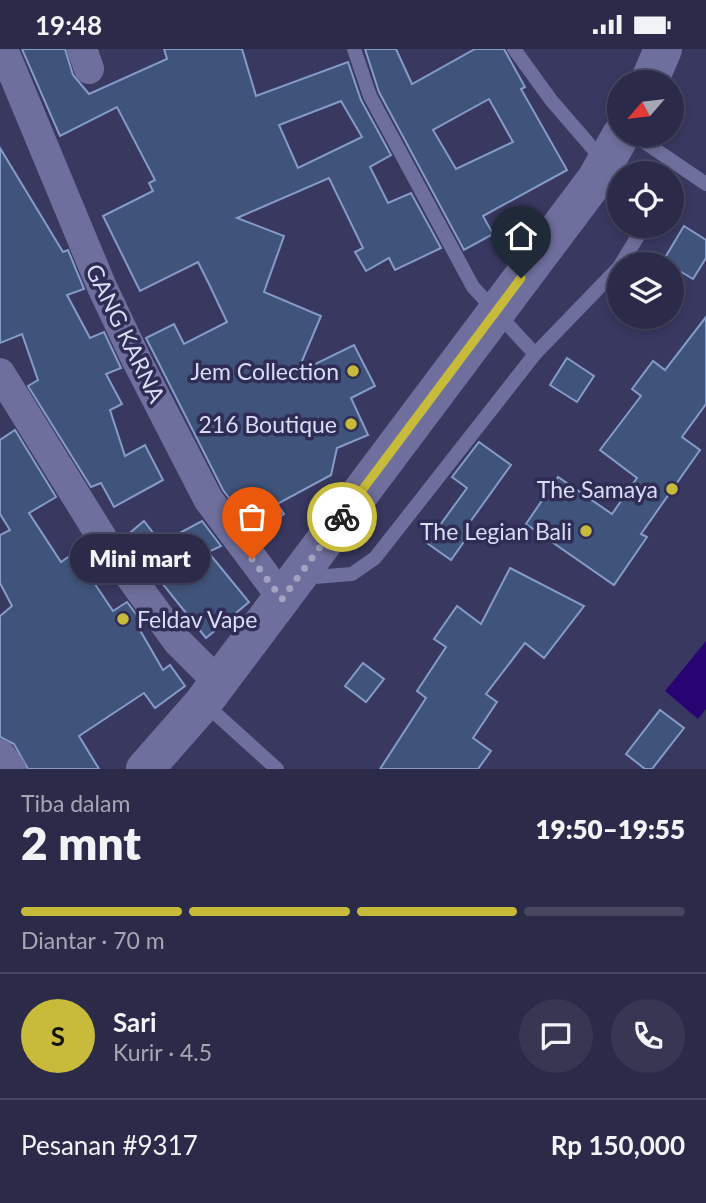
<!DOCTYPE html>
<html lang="id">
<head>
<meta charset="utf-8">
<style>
  :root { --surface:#2b2a49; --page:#373653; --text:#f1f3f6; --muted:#a6a7b4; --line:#474661; --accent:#c8bb3b }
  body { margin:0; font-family:Lato,sans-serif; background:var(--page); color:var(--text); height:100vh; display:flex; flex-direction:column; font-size:26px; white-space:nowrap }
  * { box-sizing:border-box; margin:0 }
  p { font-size:23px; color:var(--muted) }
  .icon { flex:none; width:38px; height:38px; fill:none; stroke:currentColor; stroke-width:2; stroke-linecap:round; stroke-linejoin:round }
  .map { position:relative; height:720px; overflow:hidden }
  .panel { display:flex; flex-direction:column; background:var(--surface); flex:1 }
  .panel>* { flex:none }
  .needle { width:46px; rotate:242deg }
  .fabs { position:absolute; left:607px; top:21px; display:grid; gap:14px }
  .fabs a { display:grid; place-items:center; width:77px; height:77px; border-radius:50%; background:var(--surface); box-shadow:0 4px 10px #0003,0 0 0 2px var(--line); font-size:35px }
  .pin { position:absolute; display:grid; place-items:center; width:60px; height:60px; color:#fff; margin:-72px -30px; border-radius:50% 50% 50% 0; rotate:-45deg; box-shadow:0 0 7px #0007 }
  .pin .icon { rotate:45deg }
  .courier { position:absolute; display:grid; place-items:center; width:70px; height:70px; margin:-35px; border:5px solid #c8bb3b; border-radius:50%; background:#fff; color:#222; box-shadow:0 2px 9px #0007 }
  .bubble { position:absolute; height:49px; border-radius:24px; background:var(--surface); box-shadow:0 4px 10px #0003,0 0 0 2px var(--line); font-size:23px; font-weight:800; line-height:49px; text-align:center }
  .summary em { font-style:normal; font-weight:800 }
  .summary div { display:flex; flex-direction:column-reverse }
  .summary { display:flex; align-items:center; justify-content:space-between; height:119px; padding:0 21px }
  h1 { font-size:46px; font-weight:800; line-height:52px }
  .bar { display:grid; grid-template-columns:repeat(4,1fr); gap:10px 7px; align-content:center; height:84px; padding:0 21px }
  .bar i { height:9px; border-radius:5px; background:var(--line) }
  .bar .selected { background:var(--accent) }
  .bar p { grid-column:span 4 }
  .line { display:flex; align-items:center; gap:18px; padding:0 21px; border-top:2px solid var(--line) }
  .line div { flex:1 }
  .round { display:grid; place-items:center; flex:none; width:74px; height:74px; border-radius:37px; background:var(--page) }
  .status { display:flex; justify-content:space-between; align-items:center; height:49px; padding:0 35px; background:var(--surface); direction:ltr }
  .status svg { height:19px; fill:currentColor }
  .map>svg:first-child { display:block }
</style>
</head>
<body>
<div class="status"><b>19:48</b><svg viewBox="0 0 49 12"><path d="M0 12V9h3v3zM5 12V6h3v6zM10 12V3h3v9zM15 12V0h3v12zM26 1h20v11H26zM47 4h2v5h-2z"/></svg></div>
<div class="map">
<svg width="706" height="720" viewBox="0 0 706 720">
  <rect width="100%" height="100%" fill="#393861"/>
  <!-- water -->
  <path fill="#270472" d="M706 592V660L698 670 665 642Z"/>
  <!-- building -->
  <g fill="#40547b" stroke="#859bc8" stroke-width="2" fill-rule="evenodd">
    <path d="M22 0H65L73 26 89 45 167 10 164 0H242L256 47 348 13 361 51 391 106 370 118 388 154 411 144 441 199 395 221 389 209 366 222 355 203 363 199 329 129 237 169 284 187 264 243 321 267 297 324 354 296 375 337 351 349 368 386 337 399 331 426 277 455 284 465 256 484 223 441 146 289 174 275 184 295 227 273 209 235 198 213 140 242 103 167 153 142 149 134 155 131 117 58 60 87ZM341 52 362 88 298 119 279 76Z"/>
    <path d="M365 0H396L412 35 475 0H504L525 38 521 40 567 121 483 167 493 185 464 201 379 43ZM489 50 513 93 456 120 433 81Z"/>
    <path d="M0 99 63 203 68 201 84 240 67 246 90 289 104 283 121 319 106 325 122 355 110 361 125 407 145 396 163 431 114 458 101 434 91 438 28 337 38 331 22 285 0 294Z"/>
    <path d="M684 177 706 191V209L693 230 663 212Z"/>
    <path d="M706 268V355L682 388 700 401 641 485 647 488 614 536 526 475 558 428 612 465 637 429 600 401 641 347 632 340 653 312 665 321Z"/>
    <path d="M567 309 594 327 577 353 550 336Z"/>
    <path d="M15 381 56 448 29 464 61 513 74 504 113 562 127 553 142 573 137 576 163 621 170 616 185 637 155 659 144 644 79 687 99 720H28L14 695 0 688V567L12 557 0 534V486L10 481 0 465V391Z"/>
    <path d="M479 393 511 416 465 480 470 484 451 511 427 494 467 439 452 428Z"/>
    <path d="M144 472 161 494 202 472 221 497 208 503 249 553 206 589 125 488Z"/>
    <path d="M510 519 584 557 544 609 525 594 486 645 497 653 473 689 491 702 478 720H380L426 649 417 642 446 598 434 590 457 557 481 575Z"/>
    <path d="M363 614 384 630 366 653 345 637Z"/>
    <path d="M660 661 684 679 652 720H645L626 705Z"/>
  </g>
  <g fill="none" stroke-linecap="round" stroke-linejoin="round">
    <!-- service -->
    <g stroke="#6f6f9d" stroke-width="14">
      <path d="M354 0 370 47 473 238 535 305"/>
      <path d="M514 0 551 51 620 131"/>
      <path d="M634 86 706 135"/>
      <path d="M621 215 638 187 637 177"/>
      <path d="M302 529 352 525 375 509 535 305 620 217"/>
      <path d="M205 655 277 720"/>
    </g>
    <!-- minor -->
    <g stroke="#6f6f9d" stroke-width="30">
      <path d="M3 0 102 238 137 312 208 450 282 549"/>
      <path d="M82 0 89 20"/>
      <path d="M0 324 104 492 178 593 218 633"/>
      <path d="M0 705 11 720"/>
    </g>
    <!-- secondary -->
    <g stroke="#6f6f9d" stroke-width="38">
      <path d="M649 33 663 0"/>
      <path d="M145 720 203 654 596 130 621 86"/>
    </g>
  </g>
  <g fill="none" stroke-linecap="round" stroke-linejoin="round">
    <!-- done -->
    <path stroke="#a2a3c1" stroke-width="7" stroke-dasharray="0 12.6" d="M252 510 282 550 342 468"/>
    <!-- route -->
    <path stroke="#c8bb3b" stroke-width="9" d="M342 468 521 229"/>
  </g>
  <!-- markers -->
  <g fill="#c8bb3b" stroke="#2f2d55" stroke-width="2.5">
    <circle cx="353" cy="322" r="7"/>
    <circle cx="351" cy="375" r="7"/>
    <circle cx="672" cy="440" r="7"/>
    <circle cx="586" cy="482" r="7"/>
    <circle cx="123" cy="570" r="7"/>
  </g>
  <g text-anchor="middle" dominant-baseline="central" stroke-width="7" stroke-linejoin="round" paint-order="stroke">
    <!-- street labels -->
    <g font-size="23" fill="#dadcf5" stroke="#2f2d55">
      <text transform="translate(126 284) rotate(64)">GANG KARNA</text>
    </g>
    <!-- poi labels -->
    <g font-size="23" fill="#dadcf5" stroke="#2f2d55" text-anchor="end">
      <text x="339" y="322">Jem Collection</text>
      <text x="337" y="375">216 Boutique</text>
      <text x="658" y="440">The Samaya</text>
      <text x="572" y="482">The Legian Bali</text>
      <text x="137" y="570" text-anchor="start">Feldav Vape</text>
    </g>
  </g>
</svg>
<div class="fabs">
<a><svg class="needle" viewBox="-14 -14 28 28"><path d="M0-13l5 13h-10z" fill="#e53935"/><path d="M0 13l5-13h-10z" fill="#a6a7b4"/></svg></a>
<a><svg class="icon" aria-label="locate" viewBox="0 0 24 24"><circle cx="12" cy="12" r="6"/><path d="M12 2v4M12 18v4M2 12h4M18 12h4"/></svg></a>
<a><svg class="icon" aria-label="layers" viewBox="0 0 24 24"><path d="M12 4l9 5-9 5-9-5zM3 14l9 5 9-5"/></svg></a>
</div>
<div class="pin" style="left:252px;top:510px;background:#ea580c"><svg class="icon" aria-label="bag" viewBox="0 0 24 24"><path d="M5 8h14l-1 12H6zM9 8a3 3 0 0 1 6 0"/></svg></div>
<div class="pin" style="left:521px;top:229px;background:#1f2937"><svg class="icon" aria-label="home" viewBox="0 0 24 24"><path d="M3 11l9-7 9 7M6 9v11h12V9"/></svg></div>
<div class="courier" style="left:342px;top:468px"><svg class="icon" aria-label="bike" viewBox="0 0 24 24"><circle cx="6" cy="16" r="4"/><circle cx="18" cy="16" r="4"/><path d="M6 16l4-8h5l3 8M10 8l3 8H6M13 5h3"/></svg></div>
<div class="bubble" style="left:70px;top:485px;width:140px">Mini mart</div>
</div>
<section class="panel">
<div class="summary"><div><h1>2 mnt</h1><p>Tiba dalam</p></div><em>19:50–19:55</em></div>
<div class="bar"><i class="selected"></i><i class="selected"></i><i class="selected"></i><i></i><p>Diantar · 70 m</p></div>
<div class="line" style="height:126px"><b class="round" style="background:var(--accent);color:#111">S</b><div><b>Sari</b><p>Kurir · 4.5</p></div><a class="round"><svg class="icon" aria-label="chat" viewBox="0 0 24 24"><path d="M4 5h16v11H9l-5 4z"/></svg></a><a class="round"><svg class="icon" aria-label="phone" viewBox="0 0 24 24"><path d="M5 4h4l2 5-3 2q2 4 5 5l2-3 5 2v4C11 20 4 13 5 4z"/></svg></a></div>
<div class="line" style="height:91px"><div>Pesanan #9317</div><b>Rp 150,000</b></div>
</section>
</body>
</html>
